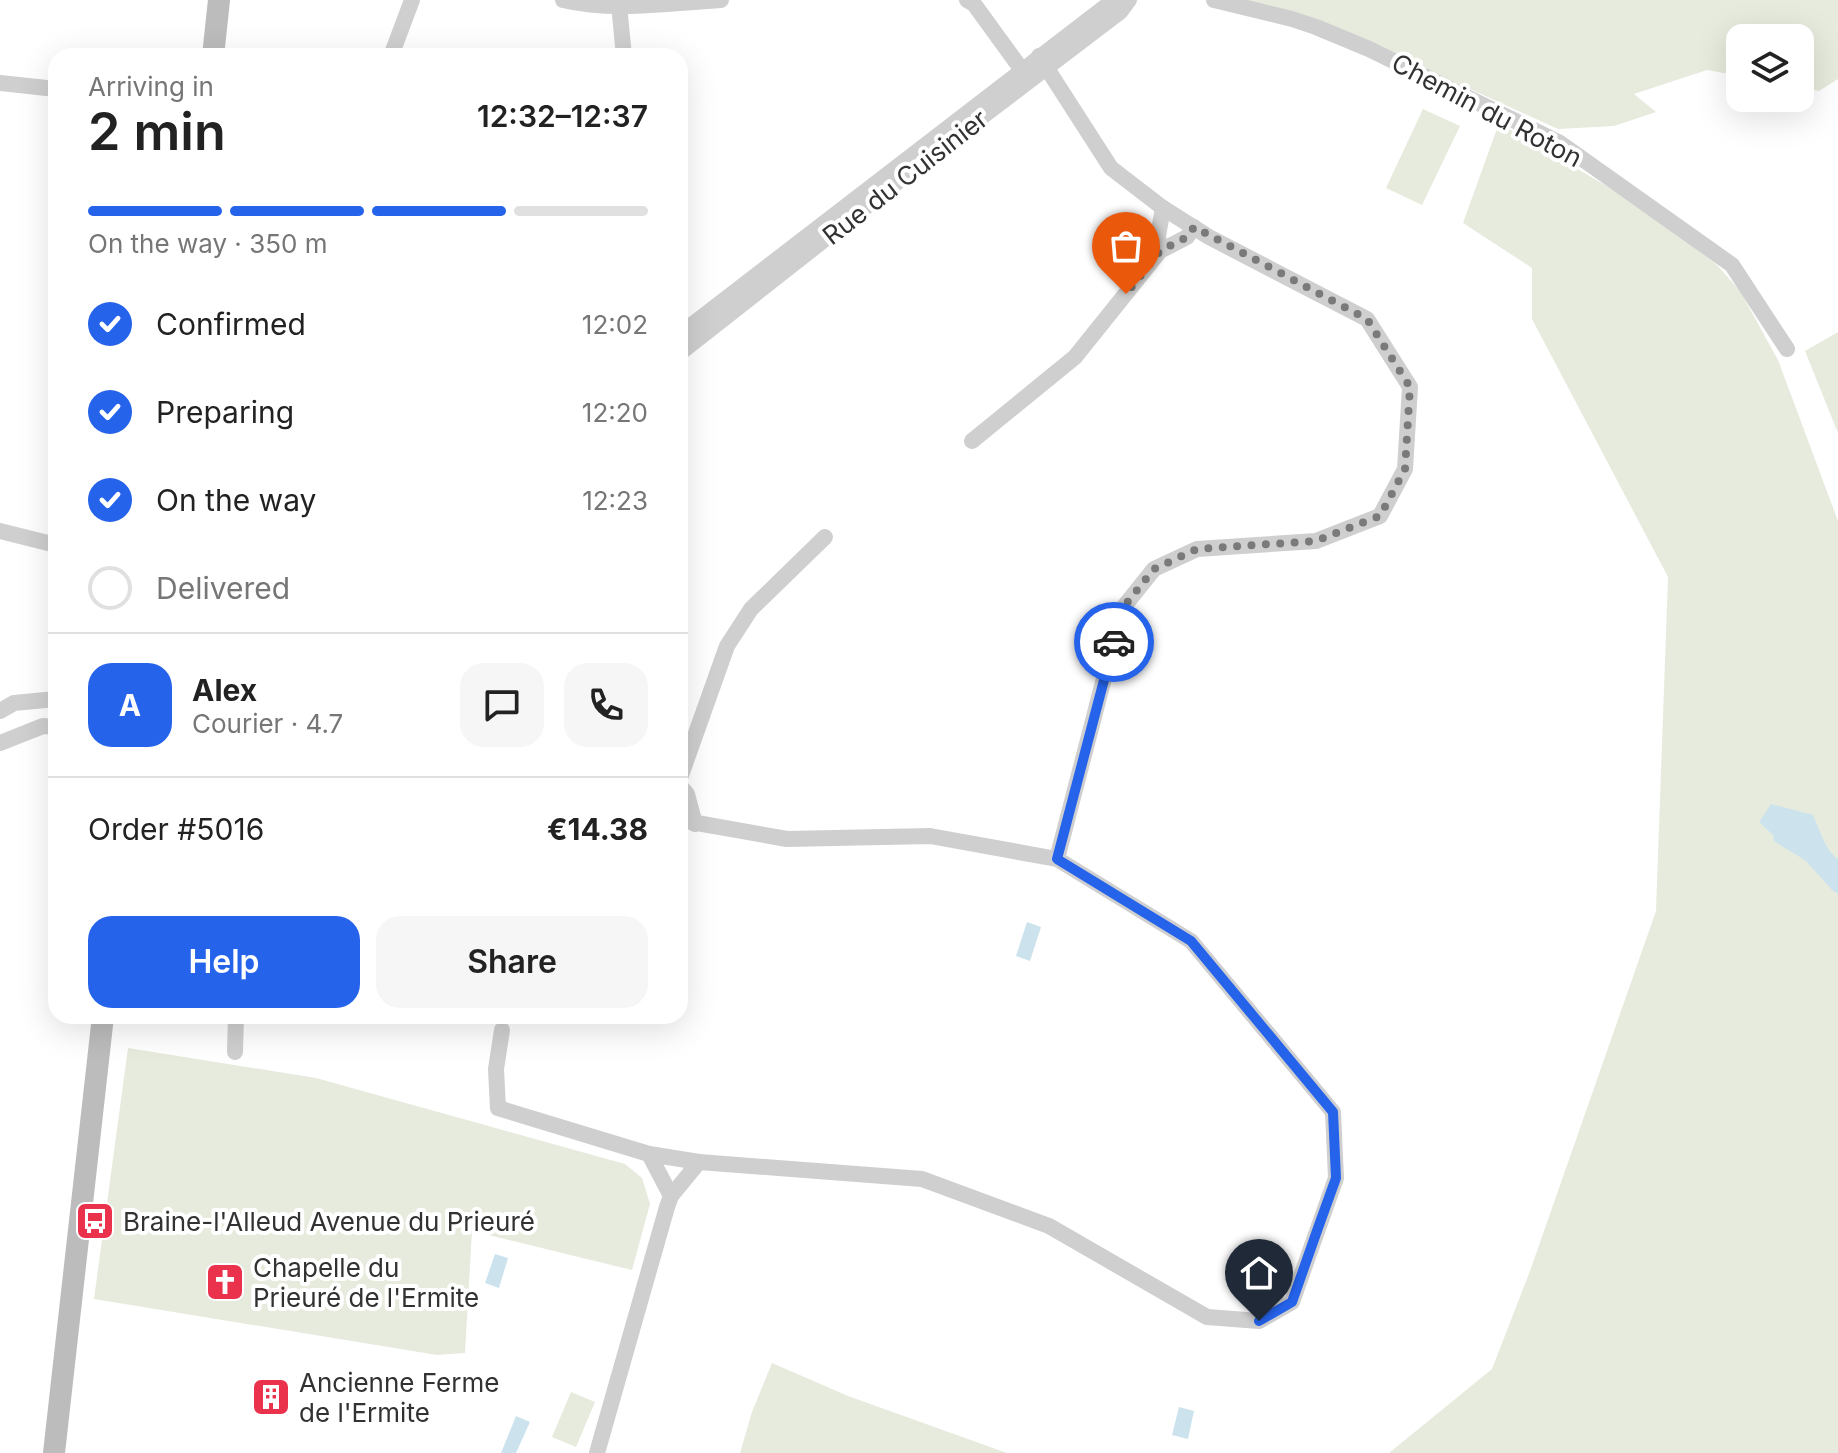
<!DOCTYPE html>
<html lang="en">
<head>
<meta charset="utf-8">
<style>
  :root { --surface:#fff; --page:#f6f6f6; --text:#222; --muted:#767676; --line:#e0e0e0; --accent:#2563eb }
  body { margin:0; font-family:Inter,sans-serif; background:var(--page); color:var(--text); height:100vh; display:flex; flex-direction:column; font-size:30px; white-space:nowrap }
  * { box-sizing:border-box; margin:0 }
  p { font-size:26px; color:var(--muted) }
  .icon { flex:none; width:44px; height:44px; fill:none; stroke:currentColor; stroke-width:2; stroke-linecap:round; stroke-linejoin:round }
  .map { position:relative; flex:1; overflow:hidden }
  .drawer { position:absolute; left:48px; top:48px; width:640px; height:976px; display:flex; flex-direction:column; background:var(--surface); border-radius:24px; box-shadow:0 8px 32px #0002 }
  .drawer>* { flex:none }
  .fabs { position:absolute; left:1726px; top:24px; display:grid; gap:16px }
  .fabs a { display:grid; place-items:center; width:88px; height:88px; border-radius:16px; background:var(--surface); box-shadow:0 8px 32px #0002; font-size:40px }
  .pin { position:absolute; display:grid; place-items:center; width:68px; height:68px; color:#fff; margin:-82px -34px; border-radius:50% 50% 50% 0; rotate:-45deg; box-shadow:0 0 8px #0007 }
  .pin .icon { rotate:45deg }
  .courier { position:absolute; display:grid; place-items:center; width:80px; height:80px; margin:-40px; border:6px solid #2563eb; border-radius:50%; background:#fff; color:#222; box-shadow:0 2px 10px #0007 }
  .overview em { font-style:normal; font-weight:600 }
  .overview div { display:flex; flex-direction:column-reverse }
  .overview { display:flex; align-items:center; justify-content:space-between; height:136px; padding:0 40px }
  h1 { font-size:52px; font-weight:600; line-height:60px }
  .bar { display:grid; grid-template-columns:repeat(4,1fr); gap:12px 8px; align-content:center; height:96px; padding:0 40px }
  .bar i { height:10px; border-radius:6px; background:var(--line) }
  .bar .on { background:var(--accent) }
  .bar p { grid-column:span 4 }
  .line { display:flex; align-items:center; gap:20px; padding:0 40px; border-top:2px solid var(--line) }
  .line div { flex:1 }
  .round { display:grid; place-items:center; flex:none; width:84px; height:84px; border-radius:24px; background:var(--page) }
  ol { padding:0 40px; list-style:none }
  li { display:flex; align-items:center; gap:24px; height:88px }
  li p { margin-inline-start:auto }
  li .icon { padding:8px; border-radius:50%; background:var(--accent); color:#fff; stroke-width:4 }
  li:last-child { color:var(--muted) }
  li i { width:44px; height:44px; border:4px solid var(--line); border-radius:50% }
  .button { display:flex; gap:16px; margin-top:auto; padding:16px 40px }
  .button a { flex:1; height:92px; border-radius:24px; background:var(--accent); color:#fff; font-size:32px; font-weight:600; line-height:92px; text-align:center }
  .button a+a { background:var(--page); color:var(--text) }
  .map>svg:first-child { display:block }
</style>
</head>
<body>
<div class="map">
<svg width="1838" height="1453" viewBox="0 0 1838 1453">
  <rect width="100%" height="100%" fill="#fff"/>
  <!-- green -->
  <g fill="#e6ebdd">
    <path d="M1244 0H1838V79L1819 91 1800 87V38H1740V76L1707 70 1634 94 1656 112 1614 126 1558 129 1356 37Z"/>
    <path d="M1423 109 1460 126 1422 205 1386 188Z"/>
    <path d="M1499 123 1634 202 1716 264 1740 291 1778 360 1838 521V1453H1389L1492 1369 1530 1271 1656 911 1668 577 1532 319V268L1463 223Z"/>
    <path d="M1838 332V433L1805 351Z"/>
    <path d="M128 1048 316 1078 625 1164 642 1178 650 1204 632 1270 472 1231 465 1353 437 1355 94 1299Z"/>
    <path d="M772 1363 848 1396 1007 1453H740L752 1412Z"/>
    <path d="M571 1392 595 1402 576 1447 552 1437Z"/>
  </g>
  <!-- water -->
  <g fill="#cce3ee">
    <path d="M1771 804 1813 815C1820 830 1825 850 1838 859V893L1833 891 1806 861 1774 841 1773 835 1759 822Z"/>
    <path d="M1027 922 1041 927 1030 961 1016 956Z"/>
    <path d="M495 1254 508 1258 499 1288 485 1283Z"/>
    <path d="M1179 1407 1194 1411 1188 1439 1172 1435Z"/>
    <path d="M516 1416 530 1422 516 1453H501Z"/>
  </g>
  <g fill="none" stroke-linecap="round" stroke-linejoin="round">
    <!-- minor -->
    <g stroke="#cfcfcf" stroke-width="16">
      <path d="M563 0C613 12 669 3 721 0"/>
      <path d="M967 0 974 4 1027 77"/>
      <path d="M1214 0 1292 19 1316 27 1369 49 1560 143 1732 265 1787 349"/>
      <path d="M619 5 624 56"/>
      <path d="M391 56 412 0"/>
      <path d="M1039 56 1111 168 1163 208 1209 237 1367 319 1410 387 1405 469 1380 516 1316 541 1197 549 1154 569 1122 609 1057 859"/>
      <path d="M0 83 56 89"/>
      <path d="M1160 251 1158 236 1163 208"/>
      <path d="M680 334 1114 0"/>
      <path d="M680 353 941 148 1120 12 1129 0"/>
      <path d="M972 441 1075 357 1160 251 1187 237 1194 227"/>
      <path d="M0 531 56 545"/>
      <path d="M0 711 14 703 56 699"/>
      <path d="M0 743 43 726 56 727"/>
      <path d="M680 778 727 646 751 609 825 537"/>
      <path d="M680 786 687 794 695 824"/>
      <path d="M502 1030 496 1069 498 1108 649 1154"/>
      <path d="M235 1052 236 1016"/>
      <path d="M671 1196 649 1154 699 1162 922 1179 1049 1226 1207 1317 1259 1321 1292 1302 1336 1178 1333 1112 1191 941 1057 859 930 836 787 839 680 820"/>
      <path d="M597 1453 667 1207 671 1196 699 1162"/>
    </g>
    <!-- secondary -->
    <g stroke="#bcbcbc" stroke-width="22">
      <path d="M213 56 219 0"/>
      <path d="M54 1453 103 1016"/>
    </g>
  </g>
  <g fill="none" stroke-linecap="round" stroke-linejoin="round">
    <!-- done -->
    <path stroke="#7a7a7a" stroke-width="8" stroke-dasharray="0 14.4" d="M1114 642 1122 609 1154 569 1197 549 1316 541 1359 524 1380 516 1405 469 1410 387 1367 319 1194 227 1187 237 1160 251 1126 294"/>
    <!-- route -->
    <path stroke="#2563eb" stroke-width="10" d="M1114 642 1057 859 1191 941 1333 1112 1336 1178 1318 1228 1292 1302 1259 1321"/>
  </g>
  <!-- icons -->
  <defs>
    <g id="bus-square" transform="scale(2)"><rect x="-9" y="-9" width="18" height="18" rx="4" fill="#ea324d" stroke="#fff"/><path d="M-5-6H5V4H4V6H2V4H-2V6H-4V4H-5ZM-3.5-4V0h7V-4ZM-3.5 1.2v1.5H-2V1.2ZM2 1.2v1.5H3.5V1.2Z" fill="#fff"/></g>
    <g id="church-square" transform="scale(2)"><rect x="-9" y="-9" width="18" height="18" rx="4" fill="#ea324d" stroke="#fff"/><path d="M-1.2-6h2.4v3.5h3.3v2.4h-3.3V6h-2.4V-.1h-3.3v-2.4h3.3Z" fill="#fff"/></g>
    <g id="building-square" transform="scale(2)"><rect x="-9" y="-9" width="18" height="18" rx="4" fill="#ea324d" stroke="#fff"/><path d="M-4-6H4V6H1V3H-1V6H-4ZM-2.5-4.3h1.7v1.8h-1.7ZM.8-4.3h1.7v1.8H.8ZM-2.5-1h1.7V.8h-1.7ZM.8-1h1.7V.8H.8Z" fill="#fff"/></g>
  </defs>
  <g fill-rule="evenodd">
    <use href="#bus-square" x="95" y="1221"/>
    <use href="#church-square" x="225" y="1282"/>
    <use href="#building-square" x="271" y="1397"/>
  </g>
  <g text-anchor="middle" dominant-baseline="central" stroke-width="8" stroke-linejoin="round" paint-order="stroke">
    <!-- street labels -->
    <g font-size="26" fill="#323232" stroke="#fff">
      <text transform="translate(1487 110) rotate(28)">Chemin du Roton</text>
      <text transform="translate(905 177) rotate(-38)">Rue du Cuisinier</text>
    </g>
    <!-- poi labels -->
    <g font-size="26" fill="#323232" stroke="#fff" text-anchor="start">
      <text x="123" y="1221">Braine-l'Alleud Avenue du Prieuré</text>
      <text x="253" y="1267">Chapelle du<tspan x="253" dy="30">Prieuré de l'Ermite</tspan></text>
      <text x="299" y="1382">Ancienne Ferme<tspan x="299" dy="30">de l'Ermite</tspan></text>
    </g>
  </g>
</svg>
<div class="fabs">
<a><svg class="icon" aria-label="layers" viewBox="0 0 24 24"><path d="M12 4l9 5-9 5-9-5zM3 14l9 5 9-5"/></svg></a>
</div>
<div class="pin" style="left:1126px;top:294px;background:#ea580c"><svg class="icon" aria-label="bag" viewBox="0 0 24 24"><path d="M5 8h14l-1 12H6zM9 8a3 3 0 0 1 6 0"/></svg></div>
<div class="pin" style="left:1259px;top:1321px;background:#1f2937"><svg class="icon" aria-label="home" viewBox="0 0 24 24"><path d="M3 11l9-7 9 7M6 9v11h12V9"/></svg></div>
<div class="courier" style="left:1114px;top:642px"><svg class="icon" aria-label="car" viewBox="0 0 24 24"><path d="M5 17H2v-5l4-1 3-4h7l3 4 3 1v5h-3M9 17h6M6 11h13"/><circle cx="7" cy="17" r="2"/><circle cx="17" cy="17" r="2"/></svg></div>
<section class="drawer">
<div class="overview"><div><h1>2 min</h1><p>Arriving in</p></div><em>12:32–12:37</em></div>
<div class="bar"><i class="on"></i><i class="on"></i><i class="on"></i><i></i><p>On the way · 350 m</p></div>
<ol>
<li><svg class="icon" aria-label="check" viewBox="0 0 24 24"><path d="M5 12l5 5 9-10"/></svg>Confirmed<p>12:02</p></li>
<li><svg class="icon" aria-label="check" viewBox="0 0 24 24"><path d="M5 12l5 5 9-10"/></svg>Preparing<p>12:20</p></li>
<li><svg class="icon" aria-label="check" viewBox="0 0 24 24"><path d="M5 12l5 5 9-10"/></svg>On the way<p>12:23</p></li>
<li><i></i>Delivered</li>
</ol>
<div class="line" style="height:144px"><b class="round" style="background:var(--accent);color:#fff">A</b><div><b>Alex</b><p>Courier · 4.7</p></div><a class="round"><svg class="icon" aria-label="chat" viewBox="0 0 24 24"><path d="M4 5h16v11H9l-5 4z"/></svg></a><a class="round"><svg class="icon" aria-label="phone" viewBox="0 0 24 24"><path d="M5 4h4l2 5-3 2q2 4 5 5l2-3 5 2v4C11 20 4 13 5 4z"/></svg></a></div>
<div class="line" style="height:104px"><div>Order #5016</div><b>€14.38</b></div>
<div class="button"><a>Help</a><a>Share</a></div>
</section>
</div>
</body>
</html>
